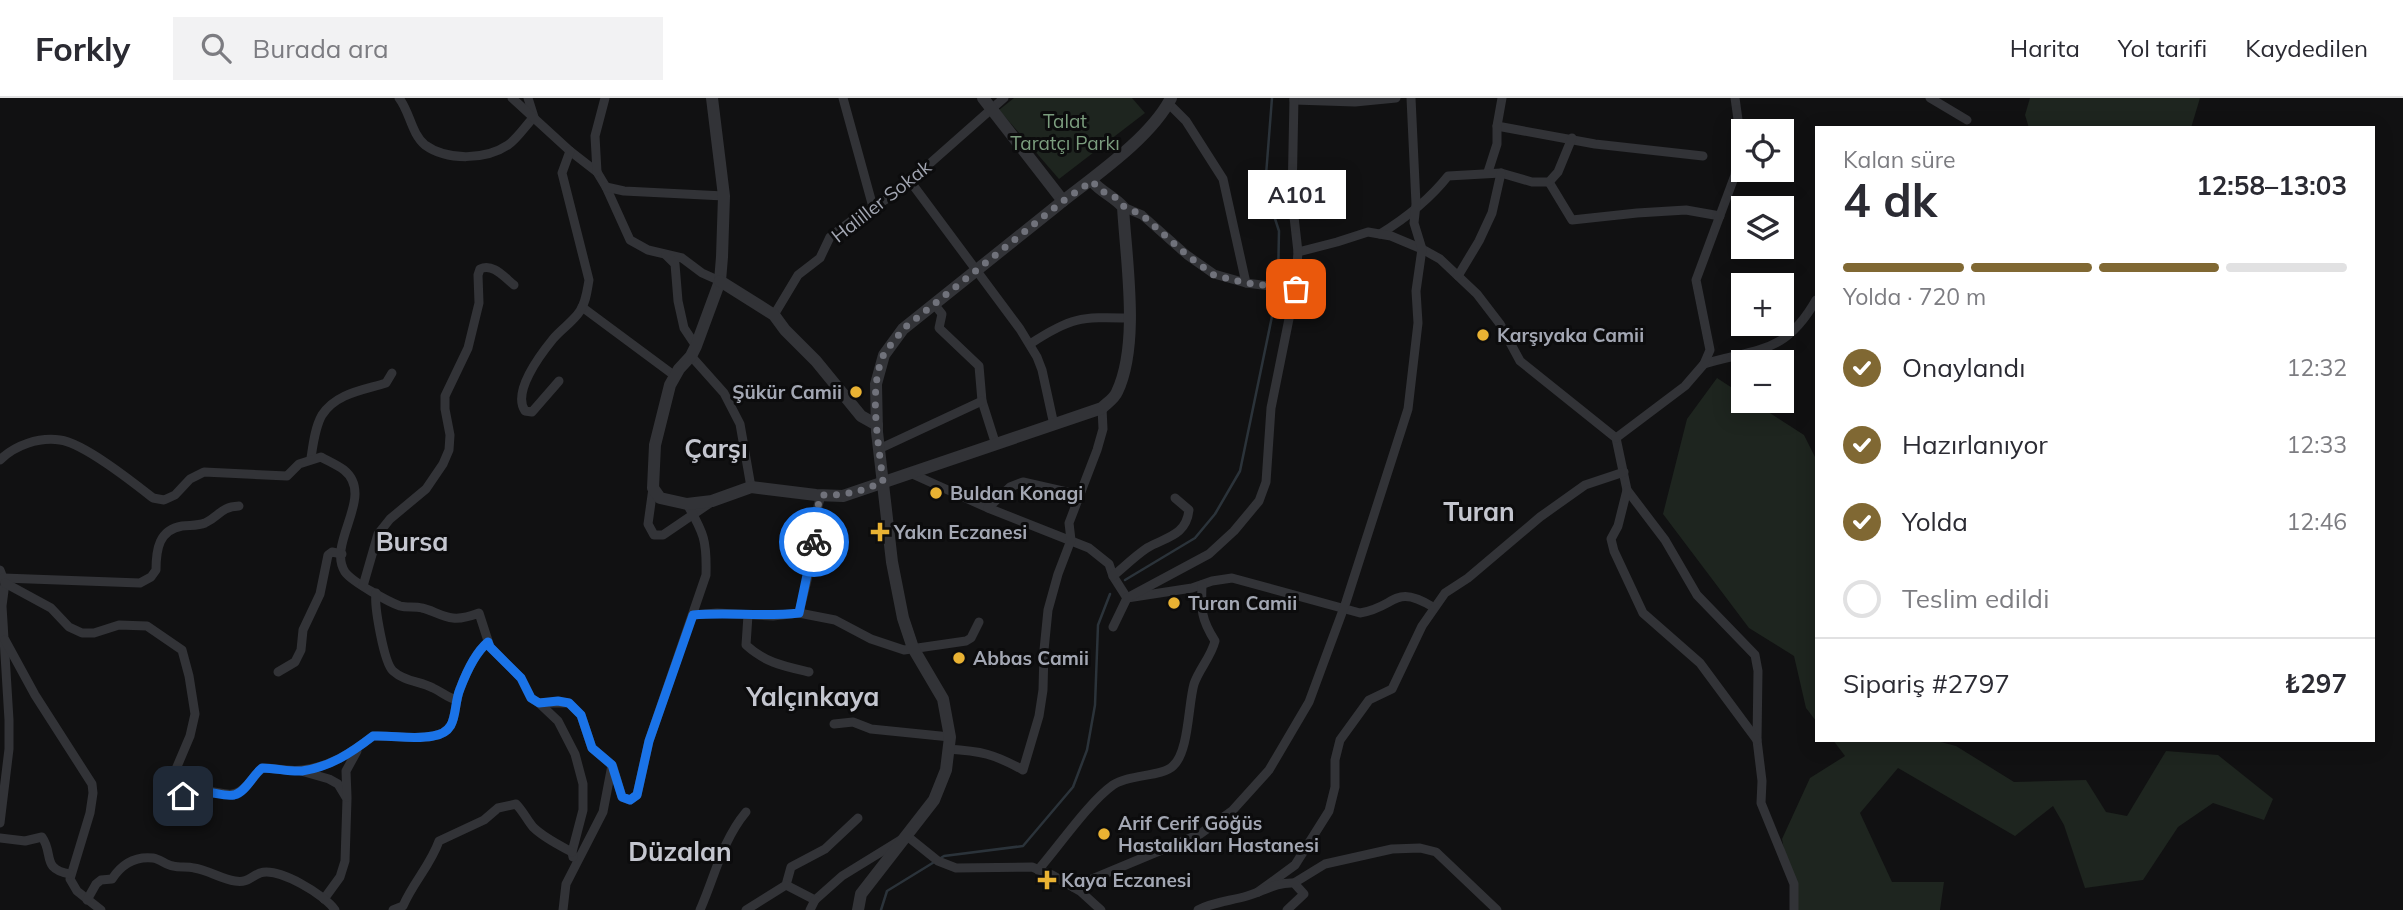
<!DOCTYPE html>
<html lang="tr">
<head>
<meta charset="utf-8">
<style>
  :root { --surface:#fff; --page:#f2f2f3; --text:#2b2b33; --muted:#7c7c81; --line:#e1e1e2; --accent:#806833 }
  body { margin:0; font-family:Mulish,sans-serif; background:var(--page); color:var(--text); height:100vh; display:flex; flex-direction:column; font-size:26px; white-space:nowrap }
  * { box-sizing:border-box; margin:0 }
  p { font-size:23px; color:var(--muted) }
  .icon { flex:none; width:38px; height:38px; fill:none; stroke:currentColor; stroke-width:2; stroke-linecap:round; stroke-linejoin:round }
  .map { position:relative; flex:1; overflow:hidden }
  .drawer { position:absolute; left:1815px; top:28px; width:560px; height:616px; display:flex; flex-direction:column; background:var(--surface); border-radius:0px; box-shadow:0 4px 18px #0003 }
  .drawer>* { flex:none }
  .fabs { position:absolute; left:1731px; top:21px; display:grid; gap:14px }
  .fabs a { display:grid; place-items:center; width:63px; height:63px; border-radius:0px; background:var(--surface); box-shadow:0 4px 18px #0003; font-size:35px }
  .pin { position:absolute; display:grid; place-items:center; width:60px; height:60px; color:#fff; margin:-30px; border-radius:14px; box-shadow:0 4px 10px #0006 }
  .courier { position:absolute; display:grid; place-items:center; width:70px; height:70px; margin:-35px; border:5px solid #1a73e8; border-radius:50%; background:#fff; color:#222; box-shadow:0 2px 9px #0007 }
  .bubble { position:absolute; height:49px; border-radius:0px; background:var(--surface); box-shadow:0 4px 18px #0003; font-size:23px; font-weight:700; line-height:49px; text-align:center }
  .head em { font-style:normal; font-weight:700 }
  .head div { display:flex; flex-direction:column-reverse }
  .head { display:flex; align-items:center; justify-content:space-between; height:119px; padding:0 28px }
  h1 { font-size:46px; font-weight:700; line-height:52px }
  .bar { display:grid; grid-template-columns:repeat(4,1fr); gap:10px 7px; align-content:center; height:84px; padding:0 28px }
  .bar i { height:9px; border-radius:5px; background:var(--line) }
  .bar .selected { background:var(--accent) }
  .bar p { grid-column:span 4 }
  .line { display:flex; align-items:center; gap:18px; padding:0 28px; border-top:2px solid var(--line) }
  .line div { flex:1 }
  ol { padding:0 28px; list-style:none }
  li { display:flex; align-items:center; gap:21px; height:77px }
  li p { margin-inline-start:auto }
  li .icon { padding:7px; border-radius:50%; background:var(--accent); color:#fff; stroke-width:4 }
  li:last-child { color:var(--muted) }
  li i { width:38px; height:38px; border:4px solid var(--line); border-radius:50% }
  header { display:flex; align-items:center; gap:42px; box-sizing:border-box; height:98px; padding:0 35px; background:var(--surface); border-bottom:2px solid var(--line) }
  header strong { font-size:33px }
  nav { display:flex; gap:38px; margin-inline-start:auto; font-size:24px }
  .search { width:490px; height:63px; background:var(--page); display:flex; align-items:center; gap:18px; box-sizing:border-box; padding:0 24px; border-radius:0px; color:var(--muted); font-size:26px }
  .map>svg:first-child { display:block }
</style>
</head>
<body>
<header>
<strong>Forkly</strong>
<div class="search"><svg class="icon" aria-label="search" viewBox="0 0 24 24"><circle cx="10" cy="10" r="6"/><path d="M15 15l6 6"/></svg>Burada ara</div>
<nav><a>Harita</a><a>Yol tarifi</a><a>Kaydedilen</a></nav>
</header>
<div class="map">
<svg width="2403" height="812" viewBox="0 0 2403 812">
  <rect width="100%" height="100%" fill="#111112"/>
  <!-- green -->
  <g fill="#1e251f">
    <path d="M1014 0H1132L1145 15 1059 81 999 12Z"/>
    <path d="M2030 0H2200L2191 30H2029L2025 17Z"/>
    <path d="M1717 280 1743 297V303H1751L1804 337 1816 361V623L1806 610 1794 558 1749 530 1663 416 1687 321Z"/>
    <path d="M1833 642H1933L1956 648 2014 684 2086 682 2106 714 2127 718 2166 653 2218 657 2273 701 2264 722 2213 705 2178 729 2143 782 2085 790 2064 727 2053 708 2015 738 1898 670 1860 715 1892 784H1944L1940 812H1795L1782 741 1810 680 1845 658Z"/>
  </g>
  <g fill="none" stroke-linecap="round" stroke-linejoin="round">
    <!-- stream -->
    <g stroke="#2b333a" stroke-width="2.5">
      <path d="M1272 0 1265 90 1279 133 1278 183"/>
      <path d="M1125 482 1195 440 1215 416 1240 373 1275 204"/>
      <path d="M881 812 887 793 944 758 1023 748 1073 689 1087 652 1095 607 1098 527 1110 496"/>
    </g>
    <!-- minor -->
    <g stroke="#323337" stroke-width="9">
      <path d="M399 0C410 14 411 35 425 47 447 63 486 62 508 47 518 40 526 27 534 19L528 0"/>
      <path d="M512 0 570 53 597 74 606 89 630 142 648 152 682 160 702 175 720 183"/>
      <path d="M843 0 873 109"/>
      <path d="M1930 0 1967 22"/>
      <path d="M1294 2 1355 4 1396 0"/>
      <path d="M1168 5 1186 23 1223 81 1246 185"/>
      <path d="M1497 28 1595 46 1703 58"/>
      <path d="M597 74 595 38 605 0"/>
      <path d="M1488 74 1497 46V28L1502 0"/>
      <path d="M910 83 1020 231 1037 259 1042 272 1054 327"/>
      <path d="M1549 84 1572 122 1637 115 1686 112 1720 118"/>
      <path d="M606 89 624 93 724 98"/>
      <path d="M1123 109 1142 117 1187 157 1214 176 1246 185 1295 191"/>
      <path d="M1380 136C1406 120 1429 102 1448 78L1501 75 1532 84H1549L1558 74 1572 40"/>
      <path d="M1298 154 1337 144 1368 134 1391 138 1422 151 1440 161 1477 196 1500 226 1520 263 1616 340 1627 392 1665 442 1697 497 1755 557 1758 573 1757 642 1762 683 1761 705 1794 786V812"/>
      <path d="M666 157 675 166 678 203 684 230 696 248"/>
      <path d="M1458 178 1479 143 1492 115 1501 75"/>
      <path d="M934 206 942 216 939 230 979 268 982 303 996 347"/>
      <path d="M582 209 675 278"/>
      <path d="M774 217 798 177 820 160 830 139 855 120 890 99 910 83 1004 0"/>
      <path d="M1030 246C1071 219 1080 219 1128 220"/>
      <path d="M691 258 724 295 740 326 751 389"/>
      <path d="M1704 266C1757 250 1785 257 1816 202"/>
      <path d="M559 283 532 314 525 313C512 294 540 257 553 241 561 231 573 224 580 213 586 204 587 193 589 182L562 75 570 53"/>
      <path d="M1616 340 1685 288 1704 266 1710 252 1696 182 1735 77 1740 36 1735 0"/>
      <path d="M879 351 982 303"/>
      <path d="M311 360C313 347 315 329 322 317 336 295 364 292 386 285L392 275"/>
      <path d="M0 362C15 347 39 339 60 342 84 345 134 385 153 400L164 402 175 397 190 381 204 374 287 378 299 366 321 359C328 363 337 367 344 372 376 398 326 445 345 474 352 484 389 504 400 508 407 510 415 508 422 510 432 512 442 519 453 520 461 521 471 518 479 515L490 549 521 580 531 600 539 605H569L581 617 592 650 612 667 603 714 566 786 563 812"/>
      <path d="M910 375 988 410 1089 450 1109 466 1113 478 1127 500 1192 490 1212 483 1232 480 1360 515C1397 509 1393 485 1433 509"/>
      <path d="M653 390 648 426 654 437H663L710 405"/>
      <path d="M1627 392 1618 428 1611 441 1614 453 1643 515 1700 565 1757 642"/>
      <path d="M988 410 1010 389 1023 384 1080 397"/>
      <path d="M0 472 5 485 2 508 9 622V651L0 725"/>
      <path d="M1113 478C1124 469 1135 458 1147 450 1166 439 1186 438 1189 412L1175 400"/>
      <path d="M3 480 140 485 151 479 156 472C156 451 159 432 182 428 190 427 198 428 205 425 220 418 220 409 239 408"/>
      <path d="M5 485 51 510 69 529 82 535H94L119 527 147 528 182 552 189 578 195 616 190 638 176 671 178 691 183 698C191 698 193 695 200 694 215 690 229 703 243 691 251 685 254 676 263 670 276 670 289 674 302 672 330 669 351 655 373 638 393 637 413 642 433 638 460 634 452 610 460 591 466 575 475 555 488 544"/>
      <path d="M363 488 378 436 390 421 426 391 443 366 449 352 450 337 445 311V298L468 250 479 205 478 177 480 171C493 165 504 179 514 187"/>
      <path d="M376 495C374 508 384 565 393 573 405 584 420 583 433 590 442 594 448 600 457 602"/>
      <path d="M799 515 811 466 818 408 821 397"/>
      <path d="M693 517 717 515 773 518 799 515 835 522 871 541 904 552 966 543 971 540 979 524"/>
      <path d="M748 517 746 547C766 565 783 568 809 574"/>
      <path d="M1113 529 1127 500 1209 456 1234 433 1259 403 1266 384 1271 310 1295 191 1298 154 1292 101 1294 0"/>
      <path d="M5 542 35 597 92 686 93 695 90 715 70 781 77 793 101 812"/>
      <path d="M278 574 295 564 301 552 303 532 320 496 328 457 332 454 342 456"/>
      <path d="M539 605 558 623 575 656 583 686V712L572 754 573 759"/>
      <path d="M834 626 853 624 871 631 950 639"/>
      <path d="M948 651C981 653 994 656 1023 672L1039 618 1043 592 1044 552 1048 512 1058 476 1071 442 1069 425 1097 352 1103 331 1102 310"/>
      <path d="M613 669 622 699 630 702 637 697 649 643 706 477C707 443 704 435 687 406"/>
      <path d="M301 673 329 681 338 686 347 701 345 763 340 779 324 801"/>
      <path d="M347 699 346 673 357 653"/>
      <path d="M0 740 25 743 42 739C54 756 41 771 70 776"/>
      <path d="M1038 772C1059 748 1089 704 1113 687 1129 676 1162 679 1173 668 1189 654 1188 607 1194 586 1199 571 1211 559 1215 543 1201 521 1201 512 1202 487"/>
      <path d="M1294 785 1325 766 1392 751 1420 750 1436 754 1497 812"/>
      <path d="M786 787 791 769 825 751 858 720"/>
      <path d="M1073 789 1200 736 1232 713 1269 672 1309 604 1346 504 1408 311 1418 225 1416 193 1422 151 1414 125 1416 106 1411 0"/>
      <path d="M1258 794 1295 767 1329 713 1335 689V662L1340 642 1369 602 1392 591 1422 528 1445 495 1468 480 1540 419 1585 387 1624 374"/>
      <path d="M87 802 96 786 101 782 112 781C121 767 134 758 153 760 160 761 166 767 173 768 180 770 187 768 194 770 208 772 221 781 235 783 248 785 250 779 260 775 279 769 325 797 335 812"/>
      <path d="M393 812 403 808C414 783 430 768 439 743L484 722 498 710 516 706C523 713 527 722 533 729 544 740 559 747 572 754"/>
      <path d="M700 812C715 778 722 743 746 714"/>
      <path d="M746 812 786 787 815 802 842 778 907 738 938 763 956 770 1032 769 1052 777 1080 793 1101 812"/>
      <path d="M810 812 815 802"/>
      <path d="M1198 812C1213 804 1230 803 1247 798 1264 793 1276 784 1294 785L1304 796 1287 812"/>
    </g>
    <!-- tertiary -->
    <g stroke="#323337" stroke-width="12">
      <path d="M712 0 724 98 722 159 720 183 696 248 691 258 679 271 670 287 655 347 653 390 660 400 687 406 712 403 751 389 816 397 843 398 1102 310C1107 305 1114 301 1117 294 1140 246 1126 162 1123 109 1113 98 1101 94 1092 83"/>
      <path d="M983 0 1063 103"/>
      <path d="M720 183 774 217 785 232 816 263 861 318 877 327"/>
      <path d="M858 812 861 796 934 702 946 672 950 639 943 601 913 550 903 520 892 464 877 334 876 286 884 257 903 231C955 190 1006 148 1058 107 1093 79 1151 40 1171 0"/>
    </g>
  </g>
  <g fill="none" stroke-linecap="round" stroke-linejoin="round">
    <!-- done -->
    <path stroke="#70727b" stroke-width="7" stroke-dasharray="0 12.6" d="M814 444 818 408 821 397C845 398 862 393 883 384 879 347 868 293 883 258 888 249 897 240 903 231L1063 103 1092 83 1101 93 1113 97 1123 108 1142 117 1187 157 1214 177 1246 185 1296 191"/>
    <!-- route -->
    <path stroke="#1a73e8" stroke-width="9" d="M183 698C192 698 197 693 205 694 214 694 225 699 234 697 246 694 252 678 262 670 276 670 289 674 302 673 330 669 351 655 373 638 393 637 413 642 433 638 460 634 452 610 460 591 466 575 475 555 488 544L490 549 521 580 531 600 539 605 558 603 569 605 581 617 592 650 612 667 622 699 630 702 637 697 649 643 693 517C728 514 764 519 799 515L814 444"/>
  </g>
  <!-- markers -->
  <g fill="#e9b233" stroke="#0c0c0d" stroke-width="2.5">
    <circle cx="1483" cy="237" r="7"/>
    <circle cx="856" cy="294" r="7"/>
    <circle cx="936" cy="395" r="7"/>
    <path d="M876.5 423.5h7v7h7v7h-7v7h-7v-7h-7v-7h7z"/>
    <circle cx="1174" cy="505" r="7"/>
    <circle cx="959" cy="560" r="7"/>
    <circle cx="1104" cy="736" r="7"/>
    <path d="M1043.5 771.5h7v7h7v7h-7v7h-7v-7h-7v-7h7z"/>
  </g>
  <g text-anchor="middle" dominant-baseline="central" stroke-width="6" stroke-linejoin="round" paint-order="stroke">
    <!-- park labels -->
    <g font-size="19" fill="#7b9d7e" stroke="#0c0c0d">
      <text x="1065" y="23">Talat<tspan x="1065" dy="22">Taratçı Parkı</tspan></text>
    </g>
    <!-- street labels -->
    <g font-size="19" fill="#a3a7b3" stroke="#0c0c0d">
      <text transform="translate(881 103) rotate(-38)">Haliller Sokak</text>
    </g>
    <!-- poi labels -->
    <g font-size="19" font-weight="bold" fill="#a3a7b3" stroke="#0c0c0d" text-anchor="start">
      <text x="1497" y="237">Karşıyaka Camii</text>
      <text x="842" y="294" text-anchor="end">Şükür Camii</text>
      <text x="950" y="395">Buldan Konagi</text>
      <text x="894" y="434">Yakın Eczanesi</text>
      <text x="1188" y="505">Turan Camii</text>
      <text x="973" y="560">Abbas Camii</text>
      <text x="1118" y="725">Arif Cerif Göğüs<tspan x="1118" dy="22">Hastalıkları Hastanesi</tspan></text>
      <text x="1061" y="782">Kaya Eczanesi</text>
    </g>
    <!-- district labels -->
    <g font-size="26" font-weight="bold" fill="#c4c6cf" stroke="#0c0c0d">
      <text x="716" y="350">Çarşı</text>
      <text x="1479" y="413">Turan</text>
      <text x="412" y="443">Bursa</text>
      <text x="813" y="598">Yalçınkaya</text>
      <text x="680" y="753">Düzalan</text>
    </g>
  </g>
</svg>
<div class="fabs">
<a><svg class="icon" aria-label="locate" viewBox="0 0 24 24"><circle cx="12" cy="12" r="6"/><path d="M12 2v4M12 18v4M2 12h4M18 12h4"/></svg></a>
<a><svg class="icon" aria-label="layers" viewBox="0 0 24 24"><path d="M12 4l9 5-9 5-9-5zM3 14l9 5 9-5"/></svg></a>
<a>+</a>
<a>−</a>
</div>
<div class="pin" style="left:1296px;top:191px;background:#ea580c"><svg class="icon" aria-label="bag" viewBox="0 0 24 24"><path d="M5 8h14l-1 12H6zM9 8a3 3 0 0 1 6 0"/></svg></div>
<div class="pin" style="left:183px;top:698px;background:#1f2937"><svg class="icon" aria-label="home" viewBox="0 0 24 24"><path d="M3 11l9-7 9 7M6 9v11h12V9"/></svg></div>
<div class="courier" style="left:814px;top:444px"><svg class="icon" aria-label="bike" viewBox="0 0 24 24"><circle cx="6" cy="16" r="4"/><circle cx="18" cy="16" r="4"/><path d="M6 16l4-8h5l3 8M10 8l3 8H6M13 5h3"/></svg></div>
<div class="bubble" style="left:1248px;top:72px;width:98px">A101</div>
<section class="drawer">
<div class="head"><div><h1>4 dk</h1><p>Kalan süre</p></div><em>12:58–13:03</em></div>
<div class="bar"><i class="selected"></i><i class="selected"></i><i class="selected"></i><i></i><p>Yolda · 720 m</p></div>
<ol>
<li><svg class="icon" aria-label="check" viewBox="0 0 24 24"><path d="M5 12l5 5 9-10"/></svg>Onaylandı<p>12:32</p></li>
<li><svg class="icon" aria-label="check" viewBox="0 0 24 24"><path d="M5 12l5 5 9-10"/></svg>Hazırlanıyor<p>12:33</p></li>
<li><svg class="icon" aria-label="check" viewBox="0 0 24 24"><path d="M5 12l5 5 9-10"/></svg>Yolda<p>12:46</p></li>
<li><i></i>Teslim edildi</li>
</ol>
<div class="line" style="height:91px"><div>Sipariş #2797</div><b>₺297</b></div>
</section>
</div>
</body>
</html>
